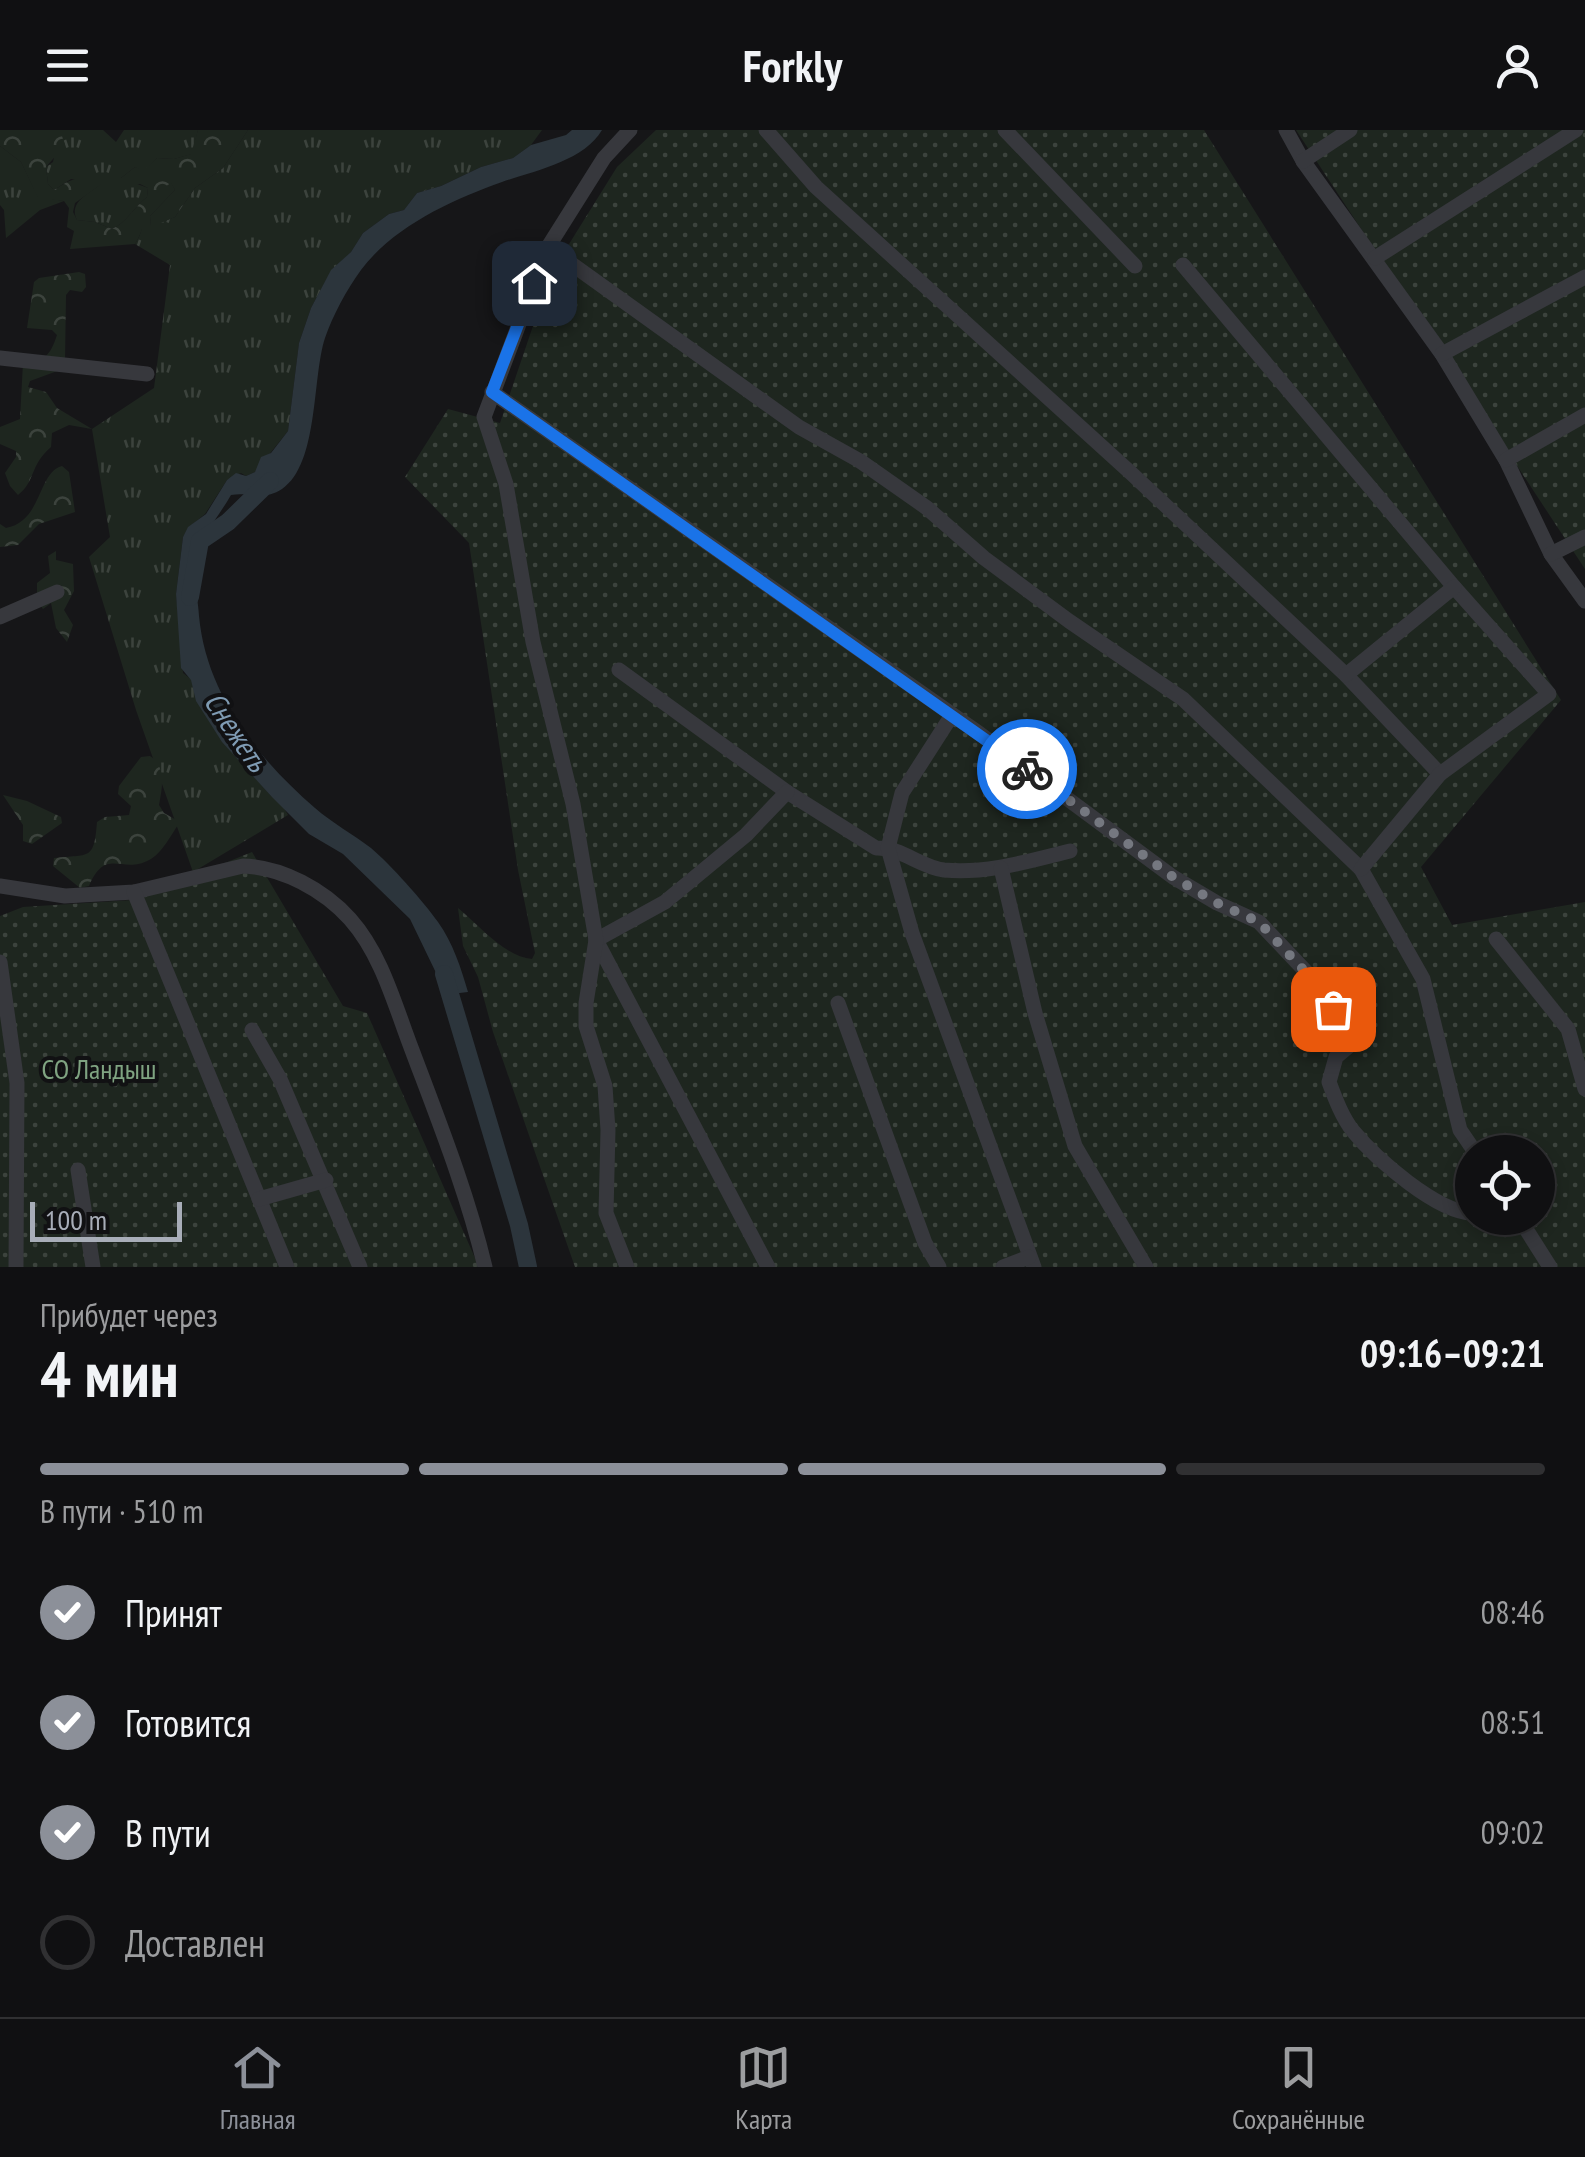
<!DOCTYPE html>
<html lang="ru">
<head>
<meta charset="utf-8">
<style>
  :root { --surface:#101012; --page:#19191b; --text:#f1f3f6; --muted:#9c9d9f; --line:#303032; --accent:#8c9099 }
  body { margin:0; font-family:"PT Sans Narrow",sans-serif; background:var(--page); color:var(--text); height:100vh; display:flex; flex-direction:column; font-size:38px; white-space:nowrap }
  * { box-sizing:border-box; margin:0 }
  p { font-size:32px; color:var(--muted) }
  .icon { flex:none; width:55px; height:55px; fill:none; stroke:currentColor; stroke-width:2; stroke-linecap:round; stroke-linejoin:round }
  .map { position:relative; height:1137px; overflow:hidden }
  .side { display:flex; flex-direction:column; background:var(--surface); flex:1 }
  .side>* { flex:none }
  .tools { position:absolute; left:1455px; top:1005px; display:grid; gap:20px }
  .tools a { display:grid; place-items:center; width:100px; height:100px; border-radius:50%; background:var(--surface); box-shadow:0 5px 15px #0003,0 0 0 2px var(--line); font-size:50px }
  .scale { position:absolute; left:30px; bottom:25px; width:152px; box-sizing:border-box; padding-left:10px; border:5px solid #a8adb8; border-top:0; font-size:28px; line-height:35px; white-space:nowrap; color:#a8adb8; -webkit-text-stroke:8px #111113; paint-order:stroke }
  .pin { position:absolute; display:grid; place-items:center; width:85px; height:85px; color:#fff; margin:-42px; border-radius:20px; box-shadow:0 5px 15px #0006 }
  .courier { position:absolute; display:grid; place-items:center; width:100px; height:100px; margin:-50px; border:8px solid #1a73e8; border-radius:50%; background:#fff; color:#222; box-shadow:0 2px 12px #0007 }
  .overview em { font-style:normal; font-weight:800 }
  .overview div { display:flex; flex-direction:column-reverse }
  .overview { display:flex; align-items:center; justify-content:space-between; height:170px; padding:0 40px }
  h1 { font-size:65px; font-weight:800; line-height:75px }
  .bar { display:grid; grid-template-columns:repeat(4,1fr); gap:15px 10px; align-content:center; height:120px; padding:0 40px }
  .bar i { height:12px; border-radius:8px; background:var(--line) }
  .bar .current { background:var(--accent) }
  .bar p { grid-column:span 4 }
  ol { padding:0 40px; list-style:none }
  li { display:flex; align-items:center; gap:30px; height:110px }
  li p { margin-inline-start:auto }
  li .icon { padding:10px; border-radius:50%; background:var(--accent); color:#fff; stroke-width:4 }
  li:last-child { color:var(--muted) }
  li i { width:55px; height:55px; border:5px solid var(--line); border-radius:50% }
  header { display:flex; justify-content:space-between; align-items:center; height:130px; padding:0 40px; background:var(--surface); font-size:45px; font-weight:800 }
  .tabs { display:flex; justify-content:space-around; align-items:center; height:140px; border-top:2px solid var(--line); background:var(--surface); font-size:28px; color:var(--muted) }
  .tabs a { display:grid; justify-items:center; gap:5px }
  .tabs .current { color:var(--accent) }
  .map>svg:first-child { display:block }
</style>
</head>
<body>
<header><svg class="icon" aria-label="menu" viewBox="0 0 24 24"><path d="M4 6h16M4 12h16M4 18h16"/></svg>Forkly<svg class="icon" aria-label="person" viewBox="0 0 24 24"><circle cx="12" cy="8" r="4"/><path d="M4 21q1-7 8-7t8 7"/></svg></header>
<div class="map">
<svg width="1585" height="1137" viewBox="0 0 1585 1137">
  <defs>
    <pattern id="grass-tufts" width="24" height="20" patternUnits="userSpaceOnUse" patternTransform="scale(2.5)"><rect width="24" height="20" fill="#1e261f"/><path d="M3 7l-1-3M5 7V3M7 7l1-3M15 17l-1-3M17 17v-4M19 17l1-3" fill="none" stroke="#3c433d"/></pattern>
    <pattern id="forest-crowns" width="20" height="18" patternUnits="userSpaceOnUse" patternTransform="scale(2.5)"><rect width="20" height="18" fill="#1e261f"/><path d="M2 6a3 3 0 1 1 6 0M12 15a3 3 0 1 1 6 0" fill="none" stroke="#3c433d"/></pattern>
    <pattern id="garden-dots" width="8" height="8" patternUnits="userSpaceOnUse" patternTransform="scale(2.5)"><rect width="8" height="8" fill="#1e261f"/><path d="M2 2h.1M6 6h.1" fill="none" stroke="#3c433d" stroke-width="1.8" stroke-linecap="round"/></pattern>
  </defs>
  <rect width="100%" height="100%" fill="#161618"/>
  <!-- grass -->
  <g fill="url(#grass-tufts)">
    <path d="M60 0H103L116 12 124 0H198L192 24 174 29 157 28 144 41 135 37 121 48 148 58 147 67C134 77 126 93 112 99L95 92 77 90C68 71 90 64 102 53L71 49 54 60 48 54 46 37 53 32Z"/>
    <path d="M248 0H542L531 15 513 28 481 37 441 56 417 63 404 80 389 84 363 103 351 122 331 141 311 178 299 213 288 301 255 342 246 346 241 343 227 350 205 384 189 397 183 407 176 464 183 543 192 550C202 597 241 630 271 666L279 670 288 685 193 742 136 580 89 427 110 407 92 299 154 258 170 135 135 114C146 96 139 99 143 83 147 69 160 59 171 52L175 60 150 86 151 96 175 87 195 58 223 38Z"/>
    <path d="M0 16 21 32 38 67 64 71 40 80 6 108 4 80 0 75Z"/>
  </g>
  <!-- forest -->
  <g fill="url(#forest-crowns)">
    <path d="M0 0H60L65 15 46 37 48 54 54 60C72 48 83 43 103 53L75 73 73 82 77 90 95 92 112 99C126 93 134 77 147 67L148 58 140 54 122 57 121 48 135 37 144 40 157 28 174 29 191 24 198 0H248L223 38 195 58 175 87 151 97 150 86 175 60 171 53C135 75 153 86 135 114L70 119 74 101 67 97 69 78 64 71 38 68 21 32 0 16Z"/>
    <path d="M79 142 85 144 86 157 82 162 70 160 66 165 65 229 60 240 30 251 28 257 46 262 57 278 92 299 69 295 52 303 51 317C29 336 36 351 18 365L10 356 5 343 16 327V321L0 314V297L20 289 23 233C45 231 50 226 57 205L52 200 27 198 34 152 39 148Z"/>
    <path d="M62 336 69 342 75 382 39 394 18 415 0 417V394L6 398C43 391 37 343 62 336Z"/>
    <path d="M56 421V430L73 434 74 461 64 480 73 495 67 512 56 498 51 473 43 479 37 471V453L50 443 48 426Z"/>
    <path d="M150 626C167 638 162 657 159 675L164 683 180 692C172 703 162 724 149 730 122 745 106 716 89 756L80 758 53 736 54 728C90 724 94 731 97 692L105 687 129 685 131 676 118 664 119 656 141 627Z"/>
    <path d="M3 665 27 671 61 687 62 693 32 714 23 711V695Z"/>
  </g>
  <!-- garden -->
  <g fill="url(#garden-dots)" fill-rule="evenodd">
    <path d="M656 0H1204L1561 570 1421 737 1452 795 1585 772V1137H575L493 902 478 847 463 816 458 778C479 795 505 827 532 829L535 823 518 740 469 413 405 347 448 279 500 293 551 143 617 37ZM1472 1022H1538V1088H1472Z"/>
    <path d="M1296 0H1585V439Z"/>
    <path d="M252 722 343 876 367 883 479 1137H0V786L23 777 133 770Z"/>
  </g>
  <!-- water -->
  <path fill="#2c353c" d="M572 0H602C584 31 534 41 502 52 452 70 394 96 361 140 347 159 333 185 325 208 312 247 319 334 282 359 264 371 250 362 231 365 219 386 204 402 197 425 191 446 198 465 199 486 206 563 257 628 315 678 332 693 353 704 371 718 391 735 423 771 438 792 453 813 461 838 468 862L443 865 439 849 410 789 343 724 309 704 271 666 222 612 196 571 191 550 181 538 176 464 183 407 188 397 206 384 227 350 236 343 246 346 255 342 261 327 271 323 288 301 299 213 311 178 331 140 351 122 363 103 389 84 404 80 417 63 441 56 481 37 513 28 531 15 566 5Z"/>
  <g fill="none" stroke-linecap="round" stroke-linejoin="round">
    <!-- river -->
    <g stroke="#2c353c" stroke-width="18">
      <path d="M190 467 200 411 228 392 270 351"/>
      <path d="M444 844 519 1095 528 1137"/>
    </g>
    <!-- minor -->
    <g stroke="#37383d" stroke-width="15">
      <path d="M766 0 816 57 1131 343 1346 545 1440 644"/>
      <path d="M1005 0 1135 136"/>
      <path d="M1286 0 1303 31 1442 224 1506 330 1551 424 1585 471"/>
      <path d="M1303 31 1350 0"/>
      <path d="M548 117 799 297 860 331 927 378 984 428 1069 491 1183 569 1361 739 1423 849 1460 1000 1475 1022"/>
      <path d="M1375 128 1576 0"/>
      <path d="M1183 135 1454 457 1549 564 1440 644 1361 739"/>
      <path d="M1442 224 1585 147"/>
      <path d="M0 228 147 244"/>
      <path d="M492 262 980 604 1173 747 1217 773 1259 792 1311 847 1355 911 1336 927 1329 952C1335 968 1342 987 1353 1001 1376 1029 1437 1082 1472 1083"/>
      <path d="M1506 330 1585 285"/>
      <path d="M1551 424 1585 407"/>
      <path d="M0 487 57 462"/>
      <path d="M619 540 787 662 876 718C901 717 920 737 944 740 987 744 1029 731 1070 721"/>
      <path d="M1346 545 1454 457"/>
      <path d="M952 585 902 663 888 718 912 803 1034 1137"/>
      <path d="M1001 738 1035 883 1075 1016 1146 1137"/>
      <path d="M0 756 65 766 134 762 243 736C282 737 324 760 350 789 382 825 395 876 412 920 439 992 467 1062 485 1137"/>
      <path d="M134 762 287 1137"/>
      <path d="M1496 809 1568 899 1585 959"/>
      <path d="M596 810 768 1137"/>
      <path d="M596 810 665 772 746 705 787 662"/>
      <path d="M0 832 17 953 16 1137"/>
      <path d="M838 873 925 1113 939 1137"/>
      <path d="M252 900 280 949 360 1137"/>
      <path d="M78 1040 93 1137"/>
      <path d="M259 1069 326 1050"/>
      <path d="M1519 1088 1550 1137"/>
      <path d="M627 1137 606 1083 608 1000 605 956 586 896V873L596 810 573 674 533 512 506 354 484 287 548 117 604 28 630 0"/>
      <path d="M1003 1137 1029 1127"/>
    </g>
  </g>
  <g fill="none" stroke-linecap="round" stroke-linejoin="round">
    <!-- done -->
    <path stroke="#757880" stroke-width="10" stroke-dasharray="0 18" d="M1027 639 1173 747 1217 773 1259 792 1310 847 1333 879"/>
    <!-- route -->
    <path stroke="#1a73e8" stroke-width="12" d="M534 153 492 262 1027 639"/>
  </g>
  <g text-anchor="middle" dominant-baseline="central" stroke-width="8" stroke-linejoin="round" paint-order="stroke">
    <!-- park labels -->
    <g font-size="28" fill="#7fa381" stroke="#111113">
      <text x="99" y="938">СО Ландыш</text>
    </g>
    <!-- water labels -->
    <g font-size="30" font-style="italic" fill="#7f9bb3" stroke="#111113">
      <text transform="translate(237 601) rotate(56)">Снежеть</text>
    </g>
  </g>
</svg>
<div class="tools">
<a><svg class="icon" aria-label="locate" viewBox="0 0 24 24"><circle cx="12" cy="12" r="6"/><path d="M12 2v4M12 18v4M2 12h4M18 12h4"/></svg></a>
</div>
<div class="scale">100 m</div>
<div class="pin" style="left:1333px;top:879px;background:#ea580c"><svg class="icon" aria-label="bag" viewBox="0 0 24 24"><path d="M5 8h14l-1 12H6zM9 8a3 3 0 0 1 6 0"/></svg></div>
<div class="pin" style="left:534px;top:153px;background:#1f2937"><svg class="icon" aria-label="home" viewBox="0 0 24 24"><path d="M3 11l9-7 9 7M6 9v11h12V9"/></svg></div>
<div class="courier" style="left:1027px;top:639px"><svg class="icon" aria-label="bike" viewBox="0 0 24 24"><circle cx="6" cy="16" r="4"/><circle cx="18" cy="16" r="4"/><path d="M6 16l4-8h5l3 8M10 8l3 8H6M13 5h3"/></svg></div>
</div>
<section class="side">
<div class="overview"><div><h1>4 мин</h1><p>Прибудет через</p></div><em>09:16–09:21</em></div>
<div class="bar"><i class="current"></i><i class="current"></i><i class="current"></i><i></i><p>В пути · 510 m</p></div>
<ol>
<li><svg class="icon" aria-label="check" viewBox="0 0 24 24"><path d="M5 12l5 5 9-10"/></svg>Принят<p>08:46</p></li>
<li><svg class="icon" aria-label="check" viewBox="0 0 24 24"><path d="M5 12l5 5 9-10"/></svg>Готовится<p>08:51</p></li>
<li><svg class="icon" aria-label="check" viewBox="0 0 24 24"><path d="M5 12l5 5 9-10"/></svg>В пути<p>09:02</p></li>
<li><i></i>Доставлен</li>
</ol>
</section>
<nav class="tabs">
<a class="current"><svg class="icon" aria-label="home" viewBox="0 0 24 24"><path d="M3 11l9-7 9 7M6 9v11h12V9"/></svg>Главная</a>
<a><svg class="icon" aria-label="map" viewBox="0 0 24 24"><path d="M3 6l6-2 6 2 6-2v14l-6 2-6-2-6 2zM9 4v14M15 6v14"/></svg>Карта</a>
<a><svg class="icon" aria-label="saved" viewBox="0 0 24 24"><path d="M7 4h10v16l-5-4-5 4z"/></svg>Сохранённые</a>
</nav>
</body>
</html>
